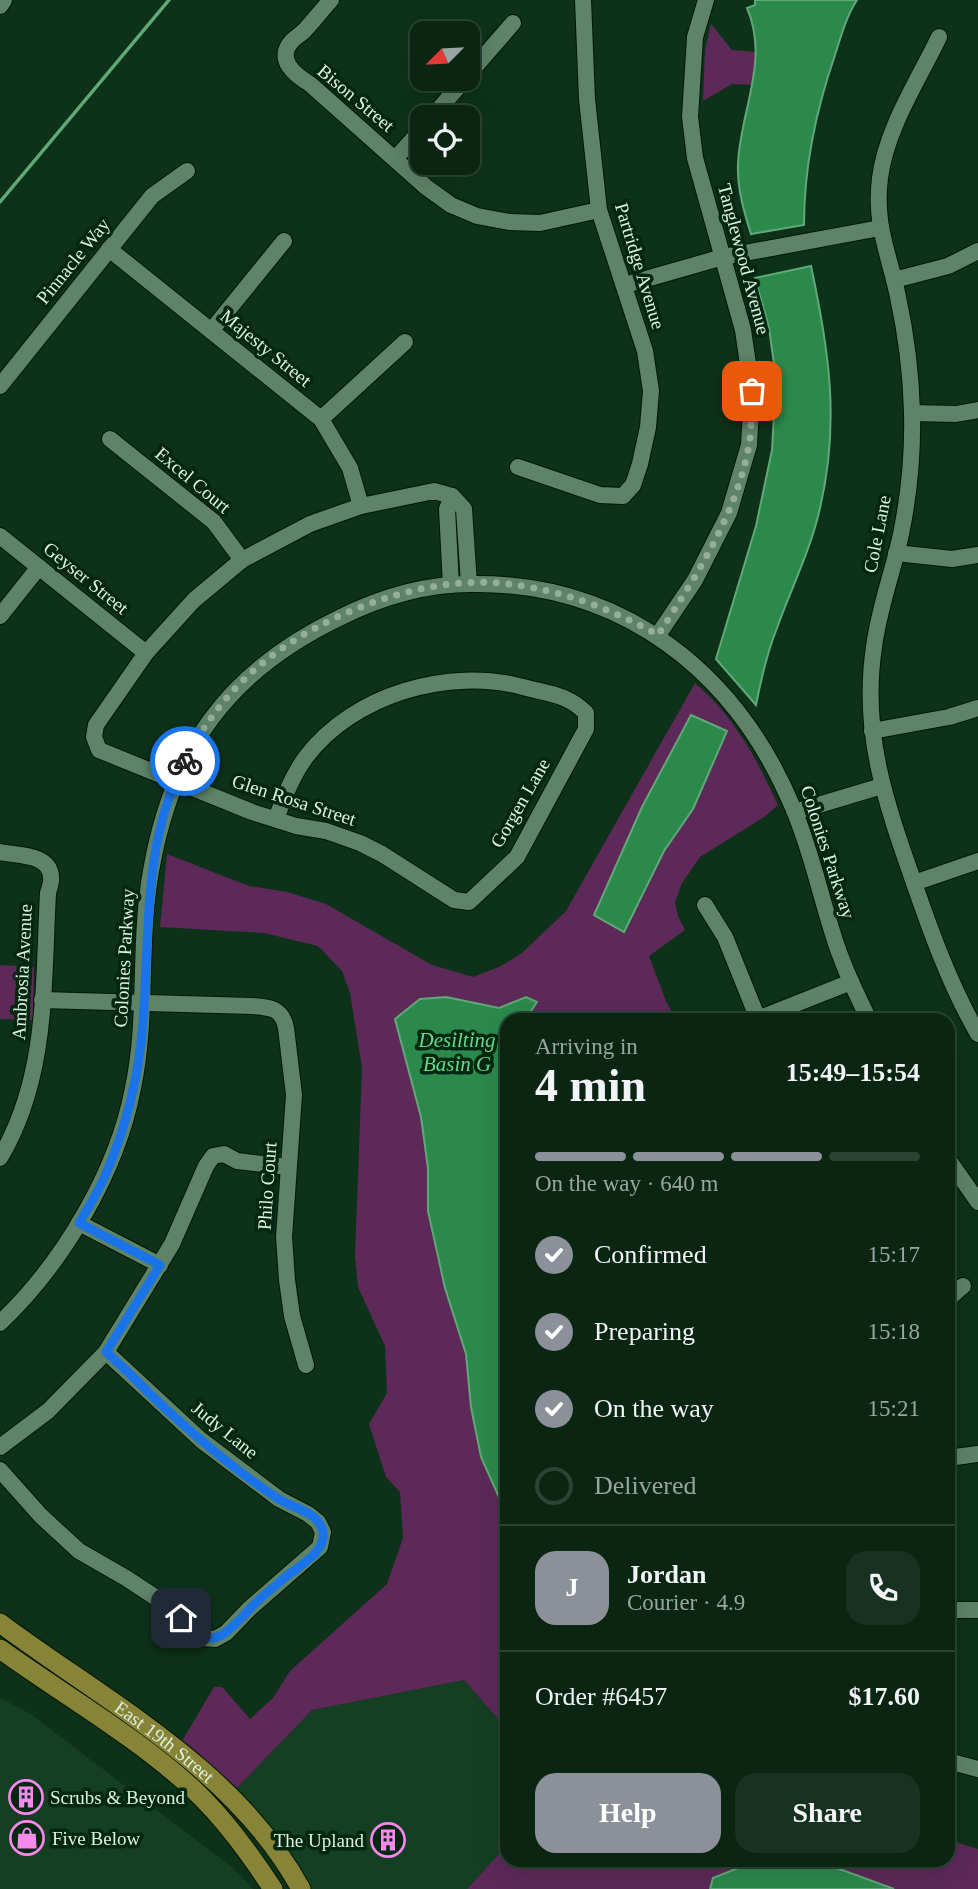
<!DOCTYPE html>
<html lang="en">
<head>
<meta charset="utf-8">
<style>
  :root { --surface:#0a2613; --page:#183221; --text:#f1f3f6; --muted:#99a5a0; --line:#2a4333; --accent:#8c9099 }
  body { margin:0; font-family:Georgia,serif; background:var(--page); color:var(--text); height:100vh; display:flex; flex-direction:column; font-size:26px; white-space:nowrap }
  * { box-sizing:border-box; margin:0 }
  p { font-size:23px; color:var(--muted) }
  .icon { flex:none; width:38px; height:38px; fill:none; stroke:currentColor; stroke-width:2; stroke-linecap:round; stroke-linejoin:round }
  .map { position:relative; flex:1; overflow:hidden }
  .drawer { position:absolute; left:500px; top:1013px; width:455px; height:854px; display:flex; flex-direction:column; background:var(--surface); border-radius:21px; box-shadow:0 7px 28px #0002,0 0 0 2px var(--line) }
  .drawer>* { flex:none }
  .needle { width:46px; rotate:246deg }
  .fabs { position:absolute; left:410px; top:21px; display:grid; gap:14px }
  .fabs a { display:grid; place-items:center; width:70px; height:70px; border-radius:14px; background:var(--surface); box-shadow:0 7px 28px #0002,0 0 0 2px var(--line); font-size:35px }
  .pin { position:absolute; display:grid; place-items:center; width:60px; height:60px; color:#fff; margin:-30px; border-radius:14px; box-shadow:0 4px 10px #0006 }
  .courier { position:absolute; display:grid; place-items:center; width:70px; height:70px; margin:-35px; border:5px solid #1a73e8; border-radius:50%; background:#fff; color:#222; box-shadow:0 2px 9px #0007 }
  .head em { font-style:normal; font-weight:700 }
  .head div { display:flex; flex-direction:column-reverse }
  .head { display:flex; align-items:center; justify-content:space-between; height:119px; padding:0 35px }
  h1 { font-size:46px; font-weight:700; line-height:52px }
  .bar { display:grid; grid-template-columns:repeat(4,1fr); gap:10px 7px; align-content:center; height:84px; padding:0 35px }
  .bar i { height:9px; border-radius:5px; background:var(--line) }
  .bar .selected { background:var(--accent) }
  .bar p { grid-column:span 4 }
  .line { display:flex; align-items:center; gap:18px; padding:0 35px; border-top:2px solid var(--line) }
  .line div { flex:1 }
  .round { display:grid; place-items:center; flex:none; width:74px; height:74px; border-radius:21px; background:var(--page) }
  ol { padding:0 35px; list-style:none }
  li { display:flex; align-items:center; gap:21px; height:77px }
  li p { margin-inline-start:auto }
  li .icon { padding:7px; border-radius:50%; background:var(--accent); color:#fff; stroke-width:4 }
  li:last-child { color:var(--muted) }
  li i { width:38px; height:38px; border:4px solid var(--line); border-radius:50% }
  .cta { display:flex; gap:14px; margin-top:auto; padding:14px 35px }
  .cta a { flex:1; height:80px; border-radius:21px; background:var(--accent); color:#fff; font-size:28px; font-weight:700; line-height:80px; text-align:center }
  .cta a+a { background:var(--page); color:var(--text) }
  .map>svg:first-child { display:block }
</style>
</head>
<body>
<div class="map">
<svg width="978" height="1889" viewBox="0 0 978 1889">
  <rect width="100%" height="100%" fill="#0e3219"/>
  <!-- built -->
  <g fill="#143f22">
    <path d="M465 1680 507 1729V1845L467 1889H312L278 1836 237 1788 312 1710Z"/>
    <path d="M0 1698 29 1713 233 1868 253 1889H0Z"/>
  </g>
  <!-- green -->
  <g fill="#5c2958">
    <path d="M711 24 732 50 757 52 753 85 732 84 703 101 705 50Z"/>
    <path d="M695 683C707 694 720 706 729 719 750 746 764 775 778 805L764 817 700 857 682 883 675 902 678 916 685 930 649 956 666 1001 676 1020H508L507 1729 464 1680 312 1710 237 1788 182 1741 214 1687H222L250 1719 273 1698 290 1671 387 1584 403 1538 400 1492 386 1477 369 1424 387 1393 385 1346 358 1287 355 1256 362 1067 350 993 342 971 318 946 264 933 160 927 167 854 249 886 287 892 326 904 432 965 473 977 501 966 522 953 566 911Z"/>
    <path d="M0 965 34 967 33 1020 0 1019Z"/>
    <path d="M949 1840 978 1849V1889H467L507 1845 508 1860H948Z"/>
  </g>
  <!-- water -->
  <g fill="#2c894c" stroke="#61a878" stroke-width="2">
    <path d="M755 0H857C846 17 841 36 835 55 816 110 804 166 804 225L751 234C744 212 737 188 738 164 740 111 770 61 747 8L755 5Z"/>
    <path d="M811 266C829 350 840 423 820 508 811 549 791 589 777 628 767 653 761 679 756 705L716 659 756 526 772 450 776 378 769 328 755 278Z"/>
    <path d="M691 715 727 731 693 809 664 851 624 932 594 915 642 807Z"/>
    <path d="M446 997 499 1008 526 997 537 1002 525 1020H508L507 1511 502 1504 481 1457 471 1407 466 1354 445 1288 428 1211V1168L421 1117 395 1019 420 999Z"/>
    <path d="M758 1860H815L894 1889H710L713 1878Z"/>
  </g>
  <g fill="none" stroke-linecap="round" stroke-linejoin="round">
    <!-- stream -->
    <path stroke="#61a878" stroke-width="3.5" d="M0 202 169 0"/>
    <!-- minor casing -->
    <g stroke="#001806" stroke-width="18">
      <g id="minor">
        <path d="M331 0C322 10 314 20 305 30 301 34 296 37 292 41 275 59 295 75 310 84L426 187 451 205 477 216 509 222 540 223 599 210"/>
        <path d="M0 6 4 0"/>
        <path d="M939 37C918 81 886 129 880 178 874 225 889 253 898 297 906 334 911 374 912 412 913 452 909 495 901 534 893 572 879 608 874 647 861 733 886 803 914 883 932 935 951 987 978 1034"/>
        <path d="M467 76 513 23"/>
        <path d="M432 117 465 79"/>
        <path d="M395 159 422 129"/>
        <path d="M109 249 321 419 350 468 361 506"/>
        <path d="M894 280 948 266 978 251"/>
        <path d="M625 285 723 257 880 228"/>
        <path d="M211 331 284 241"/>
        <path d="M0 386 152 196 187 171"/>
        <path d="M912 413 956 414 978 410"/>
        <path d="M321 419 405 342"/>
        <path d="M110 439 214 522 242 560"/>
        <path d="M518 467 600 495 623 496 633 485 640 464 648 427 651 391 645 351 599 210 587 99 583 0"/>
        <path d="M0 536 146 653"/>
        <path d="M896 553 952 559 978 555"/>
        <path d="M451 585 447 509 452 496"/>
        <path d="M0 616 39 567"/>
        <path d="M658 635 695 580 729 513 749 445 752 391 743 330 695 158 690 117 695 37 706 0"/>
        <path d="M872 731 949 717 978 708"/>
        <path d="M795 812 882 786"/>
        <path d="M276 819C284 798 292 776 306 757 354 694 449 667 523 687 549 694 567 694 586 713V729L517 857 469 902 454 900 382 854 360 843 326 831 296 826 252 812 99 750 94 737 96 725 146 653 194 600 242 560 310 524 361 506 434 491 452 496 464 509 469 584"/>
        <path d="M0 852C16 856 50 853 51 877 52 882 49 889 48 893 43 985 48 1077 0 1158"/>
        <path d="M914 883 978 861"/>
        <path d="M705 905 725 937 758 1019"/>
        <path d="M42 1000 252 1006C270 1007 282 1008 286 1028L294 1095 284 1237 287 1280 292 1316 306 1365"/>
        <path d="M755 1020 851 982"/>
        <path d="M948 1159 978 1202"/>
        <path d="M79 1223 160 1265"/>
        <path d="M948 1299 963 1286"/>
        <path d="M0 1323C62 1264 117 1173 133 1088 148 1017 138 943 151 871 172 750 227 672 339 618 379 598 426 584 471 584 622 582 736 671 793 808 810 847 819 890 832 931 841 962 855 991 869 1020"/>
        <path d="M0 1447 48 1411 106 1352 172 1244 206 1166 213 1156 224 1154 237 1161 288 1167"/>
        <path d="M948 1458 978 1454"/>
        <path d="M0 1470 41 1516 79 1551 126 1578 167 1605 191 1630 203 1638 215 1639 226 1633 249 1609 320 1547 323 1532 318 1522 308 1514 279 1499 201 1440 106 1352"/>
        <path d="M948 1610H978"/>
        <path d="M948 1761 978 1769"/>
      </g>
    </g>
    <!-- major casing -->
    <g stroke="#001806" stroke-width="21">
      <g id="major">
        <path id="s1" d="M0 1623C106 1702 236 1769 301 1889"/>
        <path d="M0 1649C64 1695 134 1735 192 1788 224 1818 249 1853 273 1889"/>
      </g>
    </g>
    <!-- minor -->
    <use href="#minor" stroke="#5e8367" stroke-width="16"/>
    <!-- major -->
    <use href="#major" stroke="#878337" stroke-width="19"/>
  </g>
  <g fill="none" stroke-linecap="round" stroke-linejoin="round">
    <!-- done -->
    <path stroke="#95ae9a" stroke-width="7" stroke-dasharray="0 12.6" d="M185 761C202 728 224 697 252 672 314 616 424 573 508 584 561 590 612 609 658 635 696 576 736 516 749 445 752 428 751 408 752 391"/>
    <!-- route -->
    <path stroke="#1a73e8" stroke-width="9" d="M181 1618C210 1652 222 1638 248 1611 258 1599 272 1589 283 1579 297 1567 326 1553 323 1532 320 1512 290 1507 277 1498 239 1473 202 1442 168 1411 147 1392 128 1371 106 1352L160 1265 79 1223C88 1208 98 1192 105 1176 126 1128 139 1075 143 1022 150 933 142 843 185 761"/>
  </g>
  <!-- icons -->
  <defs>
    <g id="building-ring" transform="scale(1.75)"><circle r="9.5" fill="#032710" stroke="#f788ec" stroke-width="1.5"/><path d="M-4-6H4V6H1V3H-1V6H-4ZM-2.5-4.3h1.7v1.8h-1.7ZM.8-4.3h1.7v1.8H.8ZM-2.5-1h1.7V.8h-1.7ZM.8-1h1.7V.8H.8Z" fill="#f788ec"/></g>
    <g id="shop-ring" transform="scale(1.75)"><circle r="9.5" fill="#032710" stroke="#f788ec" stroke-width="1.5"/><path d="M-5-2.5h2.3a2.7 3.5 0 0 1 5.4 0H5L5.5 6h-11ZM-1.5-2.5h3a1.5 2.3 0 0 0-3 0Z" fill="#f788ec"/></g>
  </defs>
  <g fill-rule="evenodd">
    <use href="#building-ring" x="26" y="1797"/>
    <use href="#shop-ring" x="27" y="1838"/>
    <use href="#building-ring" x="388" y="1840"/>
  </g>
  <g text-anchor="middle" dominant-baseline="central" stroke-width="7" stroke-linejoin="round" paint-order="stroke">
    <!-- street labels -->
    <g font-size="19" fill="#ddf1e0" stroke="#032710">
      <text transform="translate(356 98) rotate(40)">Bison Street</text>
      <text transform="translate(744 259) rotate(75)">Tanglewood Avenue</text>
      <text transform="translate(73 261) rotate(-51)">Pinnacle Way</text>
      <text transform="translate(640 266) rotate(73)">Partridge Avenue</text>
      <text transform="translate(266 348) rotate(39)">Majesty Street</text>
      <text transform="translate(193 480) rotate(40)">Excel Court</text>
      <text transform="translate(877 534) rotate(-79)">Cole Lane</text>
      <text transform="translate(86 578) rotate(39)">Geyser Street</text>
      <text transform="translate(294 800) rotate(18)">Glen Rosa Street</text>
      <text transform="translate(520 803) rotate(-60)">Gorgen Lane</text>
      <text transform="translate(828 852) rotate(72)">Colonies Parkway</text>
      <text transform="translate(124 958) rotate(-87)">Colonies Parkway</text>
      <text transform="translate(22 972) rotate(-87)">Ambrosia Avenue</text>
      <text transform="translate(267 1186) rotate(-86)">Philo Court</text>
      <text transform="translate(225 1430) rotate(39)">Judy Lane</text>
      <text stroke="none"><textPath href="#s1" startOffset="203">East 19th Street</textPath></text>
    </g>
    <!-- poi labels -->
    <g font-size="19" fill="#ddf1e0" stroke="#032710" text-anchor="start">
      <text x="50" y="1797">Scrubs &amp; Beyond</text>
      <text x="52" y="1838">Five Below</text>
      <text x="364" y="1840" text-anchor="end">The Upland</text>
    </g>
    <!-- water labels -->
    <g font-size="21" font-style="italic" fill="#65da88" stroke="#032710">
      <text x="457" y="1040">Desilting<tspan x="457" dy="24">Basin G</tspan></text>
    </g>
  </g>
</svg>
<div class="fabs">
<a><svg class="needle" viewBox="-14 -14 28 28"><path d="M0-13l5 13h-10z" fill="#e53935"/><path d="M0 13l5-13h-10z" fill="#99a5a0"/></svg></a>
<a><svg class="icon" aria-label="locate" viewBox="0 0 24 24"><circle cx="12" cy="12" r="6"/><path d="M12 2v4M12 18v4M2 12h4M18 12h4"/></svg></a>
</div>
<div class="pin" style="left:752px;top:391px;background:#ea580c"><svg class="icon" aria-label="bag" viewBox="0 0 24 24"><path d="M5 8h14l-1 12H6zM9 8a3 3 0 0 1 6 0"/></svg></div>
<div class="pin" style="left:181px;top:1618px;background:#1f2937"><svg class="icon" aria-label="home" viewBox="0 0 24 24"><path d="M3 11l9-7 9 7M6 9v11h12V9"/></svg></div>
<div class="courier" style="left:185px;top:761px"><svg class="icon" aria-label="bike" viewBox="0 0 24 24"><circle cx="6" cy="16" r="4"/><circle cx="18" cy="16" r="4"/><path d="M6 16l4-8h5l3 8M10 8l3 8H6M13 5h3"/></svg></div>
<section class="drawer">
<div class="head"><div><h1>4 min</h1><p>Arriving in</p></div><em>15:49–15:54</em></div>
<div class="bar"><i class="selected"></i><i class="selected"></i><i class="selected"></i><i></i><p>On the way · 640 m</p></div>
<ol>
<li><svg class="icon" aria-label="check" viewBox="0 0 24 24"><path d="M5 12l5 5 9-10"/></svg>Confirmed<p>15:17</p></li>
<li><svg class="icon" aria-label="check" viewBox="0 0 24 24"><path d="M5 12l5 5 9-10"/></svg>Preparing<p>15:18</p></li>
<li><svg class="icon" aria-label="check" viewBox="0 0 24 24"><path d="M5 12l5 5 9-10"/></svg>On the way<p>15:21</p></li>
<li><i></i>Delivered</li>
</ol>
<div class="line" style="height:126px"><b class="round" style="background:var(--accent);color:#fff">J</b><div><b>Jordan</b><p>Courier · 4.9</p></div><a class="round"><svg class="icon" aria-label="phone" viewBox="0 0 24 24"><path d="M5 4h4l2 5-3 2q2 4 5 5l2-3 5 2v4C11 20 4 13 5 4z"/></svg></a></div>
<div class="line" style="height:91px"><div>Order #6457</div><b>$17.60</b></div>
<div class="cta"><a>Help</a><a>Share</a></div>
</section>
</div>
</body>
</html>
